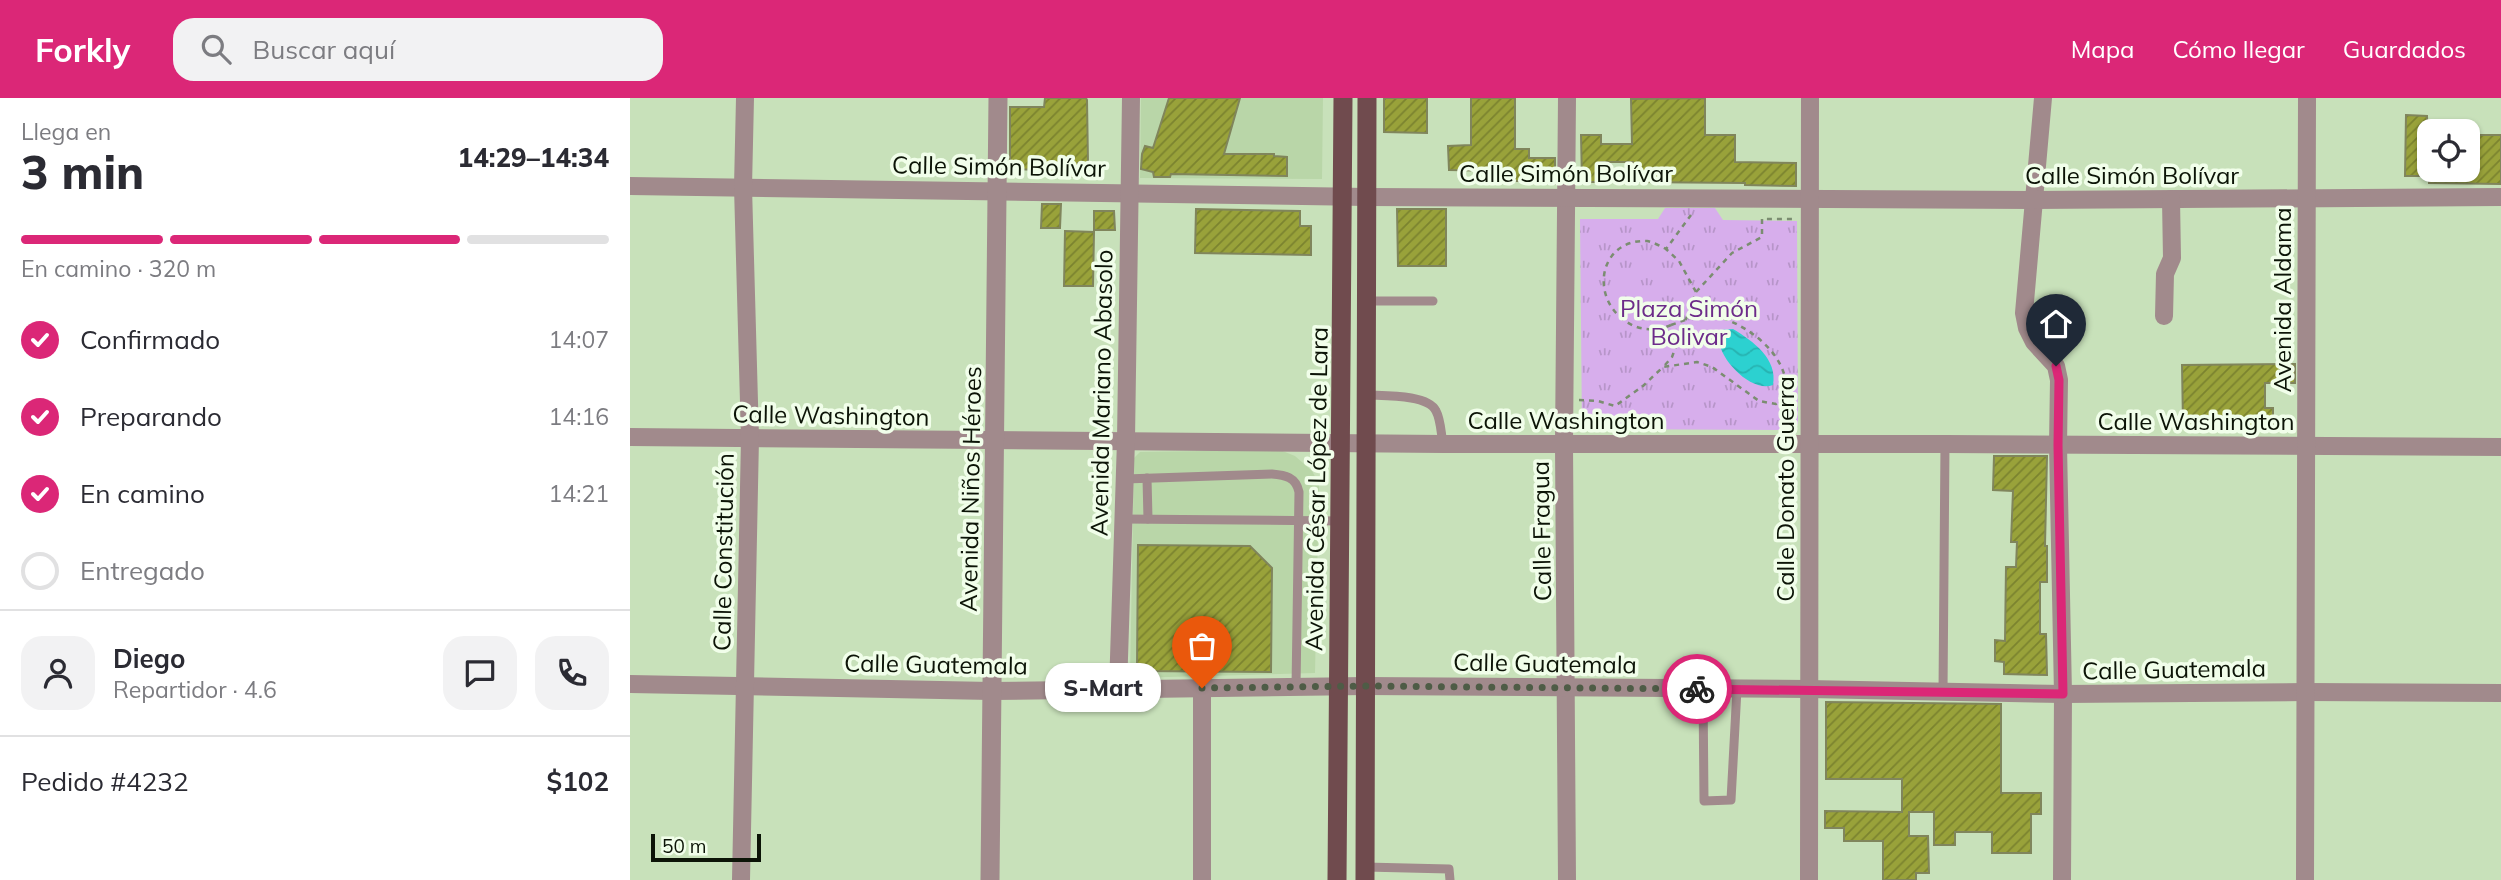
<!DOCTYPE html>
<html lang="es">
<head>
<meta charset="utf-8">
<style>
  :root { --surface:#fff; --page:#f2f2f3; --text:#2b2b33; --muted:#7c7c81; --line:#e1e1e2; --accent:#db2777 }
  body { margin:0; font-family:Mulish,sans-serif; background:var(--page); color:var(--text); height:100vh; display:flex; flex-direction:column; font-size:26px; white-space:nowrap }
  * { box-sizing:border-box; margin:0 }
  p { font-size:23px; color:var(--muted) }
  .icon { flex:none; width:38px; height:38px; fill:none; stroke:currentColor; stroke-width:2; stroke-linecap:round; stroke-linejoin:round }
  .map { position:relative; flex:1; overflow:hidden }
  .drawer { display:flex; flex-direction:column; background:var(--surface); width:630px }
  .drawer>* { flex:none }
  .buttons { position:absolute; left:1787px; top:21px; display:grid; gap:14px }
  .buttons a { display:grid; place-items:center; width:63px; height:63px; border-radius:14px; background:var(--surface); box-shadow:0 2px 5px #0004; font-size:35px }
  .scale { position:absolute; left:21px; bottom:18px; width:110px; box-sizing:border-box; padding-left:7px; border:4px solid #0c1407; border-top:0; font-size:19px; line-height:24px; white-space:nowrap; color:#0c1407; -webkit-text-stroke:5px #f1feea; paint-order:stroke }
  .pin { position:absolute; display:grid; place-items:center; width:60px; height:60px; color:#fff; margin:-72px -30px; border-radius:50% 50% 50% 0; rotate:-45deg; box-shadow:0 0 7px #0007 }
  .pin .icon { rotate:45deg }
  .courier { position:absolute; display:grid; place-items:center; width:70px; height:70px; margin:-35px; border:5px solid #db2777; border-radius:50%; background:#fff; color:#222; box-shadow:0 2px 9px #0007 }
  .bubble { position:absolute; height:49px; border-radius:21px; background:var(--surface); box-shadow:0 2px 5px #0004; font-size:23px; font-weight:800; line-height:49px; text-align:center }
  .summary em { font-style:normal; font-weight:800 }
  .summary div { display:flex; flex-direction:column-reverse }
  .summary { display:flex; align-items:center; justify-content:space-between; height:119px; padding:0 21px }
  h1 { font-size:46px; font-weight:800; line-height:52px }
  .bar { display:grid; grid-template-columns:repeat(4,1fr); gap:10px 7px; align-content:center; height:84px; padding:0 21px }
  .bar i { height:9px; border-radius:5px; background:var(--line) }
  .bar .selected { background:var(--accent) }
  .bar p { grid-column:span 4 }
  .line { display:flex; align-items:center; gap:18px; padding:0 21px; border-top:2px solid var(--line) }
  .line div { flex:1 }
  .round { display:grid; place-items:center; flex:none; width:74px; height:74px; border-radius:21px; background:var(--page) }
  ol { padding:0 21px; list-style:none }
  li { display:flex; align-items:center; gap:21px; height:77px }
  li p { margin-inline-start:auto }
  li .icon { padding:7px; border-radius:50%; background:var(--accent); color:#fff; stroke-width:4 }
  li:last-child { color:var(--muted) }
  li i { width:38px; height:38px; border:4px solid var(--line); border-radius:50% }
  header { display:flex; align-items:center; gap:42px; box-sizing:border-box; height:98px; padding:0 35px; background:var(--accent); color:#fff }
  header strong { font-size:33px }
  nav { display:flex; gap:38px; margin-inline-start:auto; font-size:24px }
  .search { width:490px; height:63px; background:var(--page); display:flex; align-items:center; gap:18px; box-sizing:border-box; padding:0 24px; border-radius:21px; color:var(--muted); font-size:26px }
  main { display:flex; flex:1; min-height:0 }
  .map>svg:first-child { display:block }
</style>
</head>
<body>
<header>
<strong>Forkly</strong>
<div class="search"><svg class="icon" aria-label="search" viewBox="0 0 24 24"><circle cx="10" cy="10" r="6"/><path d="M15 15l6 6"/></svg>Buscar aquí</div>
<nav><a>Mapa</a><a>Cómo llegar</a><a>Guardados</a></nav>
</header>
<main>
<section class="drawer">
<div class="summary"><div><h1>3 min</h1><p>Llega en</p></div><em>14:29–14:34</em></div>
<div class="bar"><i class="selected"></i><i class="selected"></i><i class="selected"></i><i></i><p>En camino · 320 m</p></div>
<ol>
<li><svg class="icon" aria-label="check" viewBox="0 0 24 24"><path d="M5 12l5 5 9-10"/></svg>Confirmado<p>14:07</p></li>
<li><svg class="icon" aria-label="check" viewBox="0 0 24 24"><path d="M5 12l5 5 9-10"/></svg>Preparando<p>14:16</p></li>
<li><svg class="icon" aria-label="check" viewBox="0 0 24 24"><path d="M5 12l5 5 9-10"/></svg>En camino<p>14:21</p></li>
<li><i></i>Entregado</li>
</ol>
<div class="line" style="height:126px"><a class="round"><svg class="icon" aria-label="person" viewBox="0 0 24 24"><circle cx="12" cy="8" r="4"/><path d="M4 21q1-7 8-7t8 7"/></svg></a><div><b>Diego</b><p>Repartidor · 4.6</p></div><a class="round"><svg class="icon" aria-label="chat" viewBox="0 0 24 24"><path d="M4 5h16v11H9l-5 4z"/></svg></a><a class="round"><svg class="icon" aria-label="phone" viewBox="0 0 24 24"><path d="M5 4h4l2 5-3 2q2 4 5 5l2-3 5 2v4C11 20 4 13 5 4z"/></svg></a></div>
<div class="line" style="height:91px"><div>Pedido #4232</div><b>$102</b></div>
</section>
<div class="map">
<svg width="1871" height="782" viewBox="0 0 1871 782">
  <defs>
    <pattern id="grass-tufts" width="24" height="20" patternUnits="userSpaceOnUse" patternTransform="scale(1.75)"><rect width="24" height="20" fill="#d7aeec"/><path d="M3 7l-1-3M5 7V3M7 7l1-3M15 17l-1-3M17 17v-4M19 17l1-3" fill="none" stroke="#b795c9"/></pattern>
    <pattern id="water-waves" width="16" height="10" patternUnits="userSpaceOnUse" patternTransform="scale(1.75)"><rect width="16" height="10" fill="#2cd1d0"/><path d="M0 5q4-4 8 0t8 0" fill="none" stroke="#26b3b1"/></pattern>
    <pattern id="building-hatch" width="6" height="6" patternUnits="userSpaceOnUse" patternTransform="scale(1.75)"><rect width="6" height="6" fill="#99a23a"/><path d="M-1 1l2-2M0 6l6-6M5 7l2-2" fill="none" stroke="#7b832f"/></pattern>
  </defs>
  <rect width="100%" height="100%" fill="#c8e1ba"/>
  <!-- built -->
  <g fill="#b9d6a8">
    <path d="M511 0H693L692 81 510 80Z"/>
    <path d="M650 352 665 358 682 373 689 386 685 575 500 580 504 360 510 354Z"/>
  </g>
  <!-- grass -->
  <path fill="url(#grass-tufts)" d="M1035 110H1085L1093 122 1167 123 1168 326 1160 332 952 331 950 121H1028Z"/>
  <!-- water -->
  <path fill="url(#water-waves)" d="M1103 231C1123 243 1148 261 1143 287 1122 295 1091 263 1089 243 1089 239 1090 236 1091 232Z"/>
  <!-- building -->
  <g fill="url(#building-hatch)" stroke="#80855c" stroke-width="2">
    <path d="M415 0H456L457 2 458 65H448V79H419V72L380 71V9H414Z"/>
    <path d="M539 0H610L594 56H644V58L657 59V78L541 76 540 79H524L523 74 511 71 512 56 515 48 523 50Z"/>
    <path d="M754 0H797V35L754 34Z"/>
    <path d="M841 0H885V51H899V60H925V86H913V83H874V73L819 72 818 48 841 47Z"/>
    <path d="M1075 0V37H1105V64L1166 65V88L1115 87V85L1002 84 1003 64H971L970 84H952L951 37H971V46H1002L1001 1Z"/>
    <path d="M1776 17 1797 18 1799 78H1775Z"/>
    <path d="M1838 37H1871V86L1799 85V72H1838Z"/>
    <path d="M412 106H431L430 130H411Z"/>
    <path d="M566 111 670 113V128H681V157L565 155Z"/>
    <path d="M767 111H816V168H768Z"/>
    <path d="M464 113H484L485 132H464Z"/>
    <path d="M435 133 464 134 463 188H434Z"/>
    <path d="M1665 266V285H1635V310H1643V327L1583 329V325H1553L1552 267Z"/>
    <path d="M1364 358H1417L1415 448H1417V484H1410V536H1416L1417 577 1374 576V564L1365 563V542L1375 543 1376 469H1386L1387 444H1381L1383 393 1363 392Z"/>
    <path d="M508 447 620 448 642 470 641 574 507 573Z"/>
    <path d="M1196 604 1371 606V695H1411V716H1401V755H1362V734H1325V747H1304V714H1279V738H1298L1299 775H1286V782H1253V743H1214V730H1195V713L1272 714V681H1196Z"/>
  </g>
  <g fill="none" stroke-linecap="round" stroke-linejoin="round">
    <!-- path -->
    <g stroke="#7b8d71" stroke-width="2.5" stroke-dasharray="5 5" stroke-linecap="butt">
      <path d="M1066 194 1102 155 1132 139V121H1163"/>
      <path d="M1041 227C1030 232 1016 233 1004 228 958 207 966 141 1017 143 1023 144 1030 148 1036 151L1061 117"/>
      <path d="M1035 267 1042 259 1066 194 1049 163 1036 151"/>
      <path d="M949 302 968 303 985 308 1013 288 1033 269 1067 264 1082 269 1129 303 1146 306 1156 299C1162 255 1112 222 1075 215"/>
    </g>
    <!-- service -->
    <g stroke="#a18a8c" stroke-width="9">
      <path d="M737 203H803"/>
      <path d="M737 297C753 298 798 296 806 313 811 322 811 336 813 346"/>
      <path d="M517 380 518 421"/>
      <path d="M495 381 642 376C655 377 666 379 669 394L666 589"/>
      <path d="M493 421 710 423"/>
      <path d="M1073 591 1074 703 1101 702 1107 591"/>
      <path d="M1313 594 1315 346"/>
      <path d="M735 769 819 771 820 782"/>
    </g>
    <!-- minor -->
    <g stroke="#a18a8c" stroke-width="18">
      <path d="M937 0 934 346 937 782"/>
      <path d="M1413 0 1394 215 1397 230 1404 244 1426 268 1429 282 1428 347 1433 596 1432 782"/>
      <path d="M0 88 737 99 1403 102 1871 99"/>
      <path d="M1534 218 1535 176 1542 160 1541 101"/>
      <path d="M0 339 813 346H1315L1871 349"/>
      <path d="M0 586 361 593 735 588 1179 591 1433 596 1675 594 1871 595"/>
      <path d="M572 590V782"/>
      <path d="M488 591 496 342 501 0"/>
      <path d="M111 782 120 340 113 89 115 0"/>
      <path d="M1179 782 1180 0"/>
      <path d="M1675 782 1677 0"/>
    </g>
    <!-- tertiary -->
    <path stroke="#a18a8c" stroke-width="19" d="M360 782 368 0"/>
    <!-- primary -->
    <g stroke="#704b4e" stroke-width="19">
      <path d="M707 782 713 0"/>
      <path d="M735 782 737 0"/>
    </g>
    <!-- path-bridge -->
    <path stroke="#7b8d71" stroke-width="2.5" stroke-dasharray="5 5" stroke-linecap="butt" d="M1041 227 1075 215"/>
  </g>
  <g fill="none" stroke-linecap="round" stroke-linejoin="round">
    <!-- done -->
    <path stroke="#4e5c46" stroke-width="7" stroke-dasharray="0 12.6" d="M572 590 736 588 1067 591"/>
    <!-- route -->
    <path stroke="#db2777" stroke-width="9" d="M1067 591 1433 596 1428 347 1429 282 1426 268"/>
  </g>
  <g text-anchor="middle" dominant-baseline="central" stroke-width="7" stroke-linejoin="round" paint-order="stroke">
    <!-- street labels -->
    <g font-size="24" fill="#0c1407" stroke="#f1feea">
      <text transform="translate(369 68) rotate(1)">Calle Simón Bolívar</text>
      <text x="936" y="75">Calle Simón Bolívar</text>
      <text x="1502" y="77">Calle Simón Bolívar</text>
      <text transform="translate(1652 202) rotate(-90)">Avenida Aldama</text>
      <text transform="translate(471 295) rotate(-89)">Avenida Mariano Abasolo</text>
      <text transform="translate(201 317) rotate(1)">Calle Washington</text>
      <text x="936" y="322">Calle Washington</text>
      <text x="1566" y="323">Calle Washington</text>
      <text transform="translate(340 391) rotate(-89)">Avenida Niños Héroes</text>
      <text transform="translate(686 391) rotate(-89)">Avenida César López de Lara</text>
      <text transform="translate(1155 391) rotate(-90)">Calle Donato Guerra</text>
      <text transform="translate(911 433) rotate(-91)">Calle Fragua</text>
      <text transform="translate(93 454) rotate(-89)">Calle Constitución</text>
      <text transform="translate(915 565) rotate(1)">Calle Guatemala</text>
      <text transform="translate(306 566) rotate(1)">Calle Guatemala</text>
      <text transform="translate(1544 571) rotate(-1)">Calle Guatemala</text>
    </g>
    <!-- park labels -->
    <g font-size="24" fill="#6c2b89" stroke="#f1feea">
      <text x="1059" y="210">Plaza Simón<tspan x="1059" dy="28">Bolivar</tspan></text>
    </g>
  </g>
</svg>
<div class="buttons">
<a><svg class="icon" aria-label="locate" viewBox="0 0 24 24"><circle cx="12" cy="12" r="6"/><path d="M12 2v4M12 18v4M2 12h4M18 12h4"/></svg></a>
</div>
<div class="scale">50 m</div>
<div class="pin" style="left:572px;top:590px;background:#ea580c"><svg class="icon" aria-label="bag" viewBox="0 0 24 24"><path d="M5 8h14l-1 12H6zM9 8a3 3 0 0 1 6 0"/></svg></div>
<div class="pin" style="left:1426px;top:268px;background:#1f2937"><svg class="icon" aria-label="home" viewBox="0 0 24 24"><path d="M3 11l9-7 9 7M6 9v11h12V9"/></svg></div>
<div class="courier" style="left:1067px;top:591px"><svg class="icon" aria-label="bike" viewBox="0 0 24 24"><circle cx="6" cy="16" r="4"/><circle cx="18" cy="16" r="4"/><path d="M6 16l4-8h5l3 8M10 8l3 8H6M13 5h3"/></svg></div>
<div class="bubble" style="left:415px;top:565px;width:116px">S-Mart</div>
</div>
</main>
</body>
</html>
